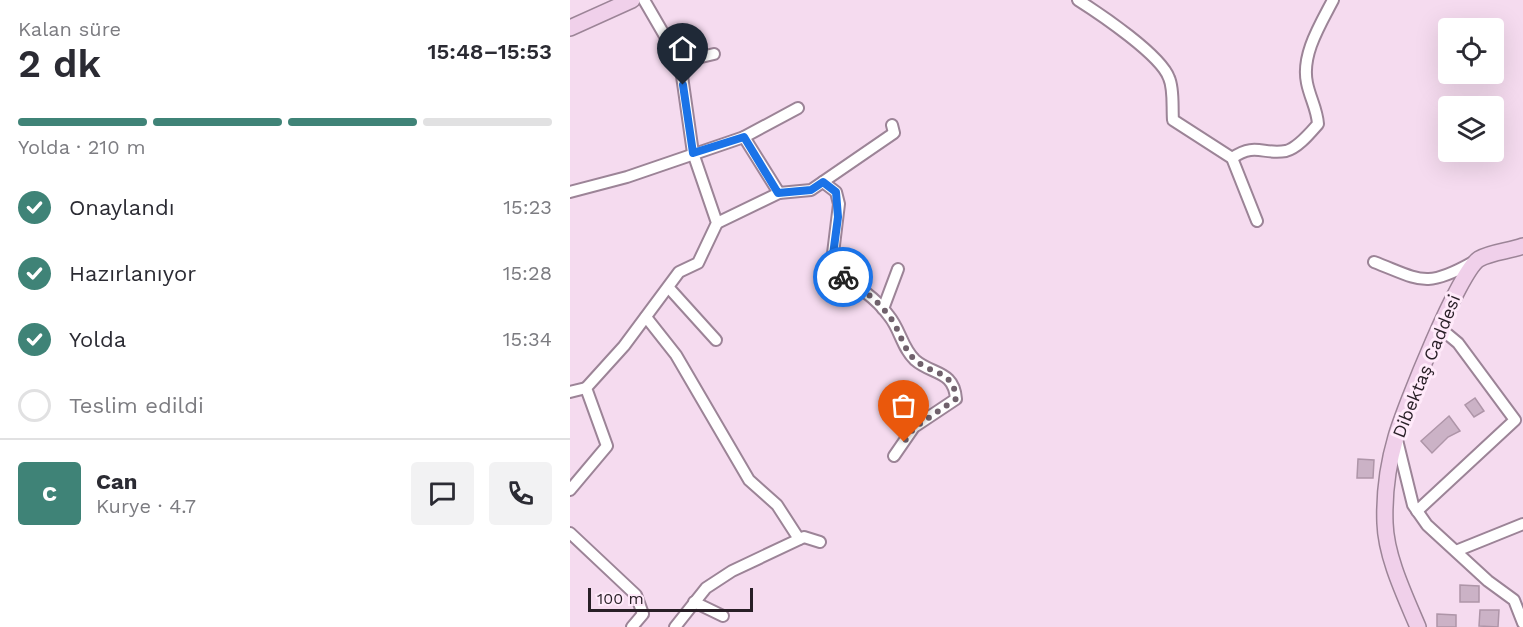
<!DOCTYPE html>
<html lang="tr">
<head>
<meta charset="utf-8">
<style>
  :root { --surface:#fff; --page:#f2f2f3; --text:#2b2b33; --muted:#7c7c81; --line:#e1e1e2; --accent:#3f8377 }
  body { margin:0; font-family:"Work Sans",sans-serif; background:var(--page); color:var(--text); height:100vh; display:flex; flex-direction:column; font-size:22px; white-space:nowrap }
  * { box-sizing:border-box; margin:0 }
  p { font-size:20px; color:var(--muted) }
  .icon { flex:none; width:33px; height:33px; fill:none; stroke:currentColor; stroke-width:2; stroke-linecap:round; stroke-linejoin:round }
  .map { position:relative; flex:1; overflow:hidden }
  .details { display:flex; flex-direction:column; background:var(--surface); width:570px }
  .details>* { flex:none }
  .tools { position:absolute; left:868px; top:18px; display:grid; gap:12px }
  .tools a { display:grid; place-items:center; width:66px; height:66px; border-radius:6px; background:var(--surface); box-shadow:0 6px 24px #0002; font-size:30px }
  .scale { position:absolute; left:18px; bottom:15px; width:165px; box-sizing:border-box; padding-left:6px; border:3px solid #281f26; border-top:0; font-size:16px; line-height:21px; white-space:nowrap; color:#281f26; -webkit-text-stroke:4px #ffeafa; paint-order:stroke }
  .pin { position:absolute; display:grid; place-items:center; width:51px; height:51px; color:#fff; margin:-62px -26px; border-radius:50% 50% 50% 0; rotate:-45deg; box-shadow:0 0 6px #0007 }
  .pin .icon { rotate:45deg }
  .courier { position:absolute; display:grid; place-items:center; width:60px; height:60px; margin:-30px; border:4px solid #1a73e8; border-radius:50%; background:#fff; color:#222; box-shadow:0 2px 8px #0007 }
  .summary em { font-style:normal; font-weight:600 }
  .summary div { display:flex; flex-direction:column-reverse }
  .summary { display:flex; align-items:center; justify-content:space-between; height:102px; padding:0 18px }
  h1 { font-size:39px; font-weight:600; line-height:45px }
  .bar { display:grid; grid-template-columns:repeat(4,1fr); gap:9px 6px; align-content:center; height:72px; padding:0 18px }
  .bar i { height:8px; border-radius:4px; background:var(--line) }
  .bar .active { background:var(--accent) }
  .bar p { grid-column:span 4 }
  .line { display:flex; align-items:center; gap:15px; padding:0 18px; border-top:2px solid var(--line) }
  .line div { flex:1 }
  .round { display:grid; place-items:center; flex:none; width:63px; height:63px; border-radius:6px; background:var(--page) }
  ol { padding:0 18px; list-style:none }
  li { display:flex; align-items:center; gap:18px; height:66px }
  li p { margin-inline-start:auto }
  li .icon { padding:6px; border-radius:50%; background:var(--accent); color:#fff; stroke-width:4 }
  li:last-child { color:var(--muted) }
  li i { width:33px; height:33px; border:3px solid var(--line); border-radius:50% }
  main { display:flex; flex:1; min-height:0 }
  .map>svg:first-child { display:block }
</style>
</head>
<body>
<main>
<section class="details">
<div class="summary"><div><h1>2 dk</h1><p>Kalan süre</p></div><em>15:48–15:53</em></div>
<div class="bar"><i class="active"></i><i class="active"></i><i class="active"></i><i></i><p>Yolda · 210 m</p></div>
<ol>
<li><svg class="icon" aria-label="check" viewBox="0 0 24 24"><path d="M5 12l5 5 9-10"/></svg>Onaylandı<p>15:23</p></li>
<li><svg class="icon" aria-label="check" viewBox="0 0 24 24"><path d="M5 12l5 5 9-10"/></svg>Hazırlanıyor<p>15:28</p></li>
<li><svg class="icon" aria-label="check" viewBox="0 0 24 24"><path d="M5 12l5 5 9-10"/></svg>Yolda<p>15:34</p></li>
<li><i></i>Teslim edildi</li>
</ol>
<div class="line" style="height:108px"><b class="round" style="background:var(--accent);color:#fff">C</b><div><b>Can</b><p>Kurye · 4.7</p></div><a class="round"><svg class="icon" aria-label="chat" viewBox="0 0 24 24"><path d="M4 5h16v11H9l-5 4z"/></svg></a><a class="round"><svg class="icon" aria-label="phone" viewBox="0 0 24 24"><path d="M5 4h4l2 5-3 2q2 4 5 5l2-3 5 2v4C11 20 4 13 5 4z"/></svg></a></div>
</section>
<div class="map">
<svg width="953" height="627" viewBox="0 0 953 627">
  <rect width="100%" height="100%" fill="#f5dbef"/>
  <!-- building -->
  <g fill="#cbb2c6" stroke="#ae95a8" stroke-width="1.5">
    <path d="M905 398 914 411 904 417 895 405Z"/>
    <path d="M879 416 890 431 878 437 862 453 851 441Z"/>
    <path d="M788 459 804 460 803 478H787Z"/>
    <path d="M890 585 909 586V602H890Z"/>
    <path d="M910 610H929L928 627 909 626Z"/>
    <path d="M867 614 886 615V627H867Z"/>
  </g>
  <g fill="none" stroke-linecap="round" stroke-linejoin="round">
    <!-- street casing -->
    <g stroke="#9c8497" stroke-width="14">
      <g id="street">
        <path d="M508 0C530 14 591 55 599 78 604 89 602 107 603 120L662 158 687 221"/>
        <path d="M110 62 144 54"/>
        <path d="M662 158C686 142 692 155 716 151 728 148 740 133 748 124 747 109 740 98 737 83 731 55 750 25 763 0"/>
        <path d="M253 182 266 192 269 204 261 270C282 283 304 295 319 316 330 329 332 348 345 360 362 375 384 370 386 399L344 427 324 456"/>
        <path d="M0 192 57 177 174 137"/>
        <path d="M209 193 174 137 228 108"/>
        <path d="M147 223 209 193 241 190 324 133 322 125"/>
        <path d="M804 262C851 280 855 289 903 262"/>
        <path d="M99 288 146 340"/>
        <path d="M313 309 328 269"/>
        <path d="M76 317 106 355 179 480 207 505 229 539"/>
        <path d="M0 392 16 388"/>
        <path d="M827 440 843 505 857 525 918 581 944 600 953 623"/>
        <path d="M0 490 37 446 16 388 54 346 109 272 128 263 147 223 123 153 110 62 74 0"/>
        <path d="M847 511 945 420 888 343 870 328"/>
        <path d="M0 533 66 595 73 614 62 627"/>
        <path d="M886 551 953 524"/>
        <path d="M124 602 153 616"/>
        <path d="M105 627 136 588 162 571 234 537 250 542"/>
      </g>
    </g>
    <!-- secondary casing -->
    <g stroke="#9c8497" stroke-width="18">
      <g id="secondary">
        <path d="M0 28 62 0"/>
        <path d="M848 627C835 596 816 557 815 523 814 494 818 464 826 437 834 409 889 271 909 259 921 252 940 251 953 246"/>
      </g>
    </g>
    <!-- street -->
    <use href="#street" stroke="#fff" stroke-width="10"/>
    <!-- secondary -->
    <use href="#secondary" stroke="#f0d0ea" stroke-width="15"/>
  </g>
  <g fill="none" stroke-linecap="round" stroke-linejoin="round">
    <!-- done -->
    <path stroke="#70616c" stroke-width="6" stroke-dasharray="0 10.8" d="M273 277C290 288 307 299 319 316 330 329 332 348 345 360 362 375 384 370 386 399L344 428 334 442"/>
    <!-- route -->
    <path stroke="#1a73e8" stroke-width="8" d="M113 85 123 153 174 137 208 193 241 190 253 182 266 192 268 217 261 270 273 277"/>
  </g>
  <g text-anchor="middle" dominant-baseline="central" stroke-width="6" stroke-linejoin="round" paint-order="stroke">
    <!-- street labels -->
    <g font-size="18" fill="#281f26" stroke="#ffeafa">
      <text transform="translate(856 366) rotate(-68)">Dibektaş Caddesi</text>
    </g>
  </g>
</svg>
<div class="tools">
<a><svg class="icon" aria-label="locate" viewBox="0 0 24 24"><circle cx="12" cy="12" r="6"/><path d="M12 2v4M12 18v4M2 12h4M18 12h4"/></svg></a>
<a><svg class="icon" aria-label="layers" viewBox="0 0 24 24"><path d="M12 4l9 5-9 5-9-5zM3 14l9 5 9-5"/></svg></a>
</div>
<div class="scale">100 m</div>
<div class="pin" style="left:334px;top:442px;background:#ea580c"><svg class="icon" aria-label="bag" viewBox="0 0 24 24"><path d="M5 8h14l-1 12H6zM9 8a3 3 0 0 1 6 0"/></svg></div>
<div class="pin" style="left:113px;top:85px;background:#1f2937"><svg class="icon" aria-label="home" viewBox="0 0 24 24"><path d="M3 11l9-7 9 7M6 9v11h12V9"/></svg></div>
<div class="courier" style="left:273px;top:277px"><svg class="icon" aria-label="bike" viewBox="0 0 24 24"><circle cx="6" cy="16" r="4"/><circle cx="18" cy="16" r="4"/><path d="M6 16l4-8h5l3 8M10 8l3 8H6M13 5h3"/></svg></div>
</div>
</main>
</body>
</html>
